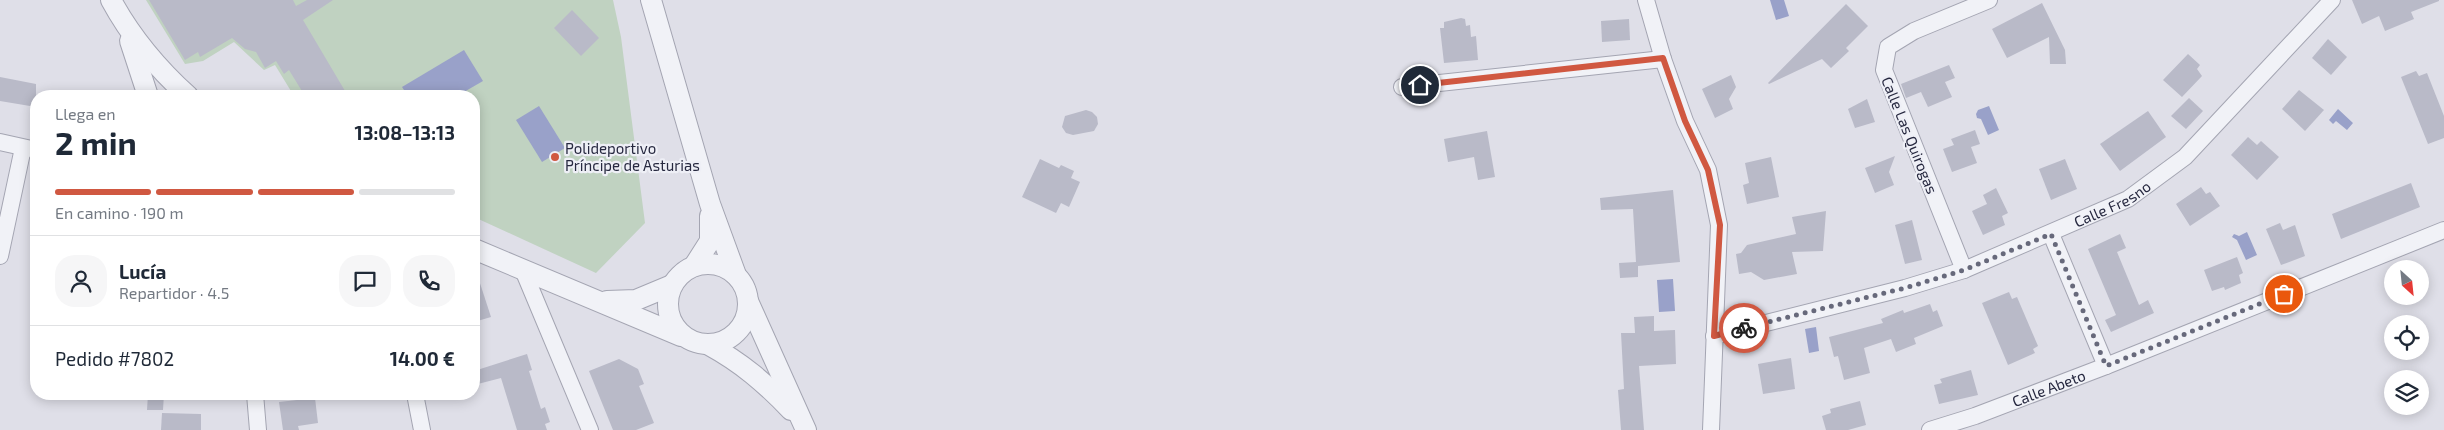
<!DOCTYPE html>
<html lang="es">
<head>
<meta charset="utf-8">
<style>
  :root { --surface:#fff; --page:#f6f6f7; --text:#1f2937; --muted:#747a83; --line:#e0e1e3; --accent:#d05841 }
  body { margin:0; font-family:"Exo 2",sans-serif; background:var(--page); color:var(--text); height:100vh; display:flex; flex-direction:column; font-size:19px; white-space:nowrap }
  * { box-sizing:border-box; margin:0 }
  p { font-size:16px; color:var(--muted) }
  .icon { flex:none; width:28px; height:28px; fill:none; stroke:currentColor; stroke-width:2; stroke-linecap:round; stroke-linejoin:round }
  .map { position:relative; flex:1; overflow:hidden }
  .drawer { position:absolute; left:30px; top:90px; width:450px; height:310px; display:flex; flex-direction:column; background:var(--surface); border-radius:20px; box-shadow:0 2px 12px #0003 }
  .drawer>* { flex:none }
  .needle { width:32px; rotate:153deg }
  .tools { position:absolute; left:2384px; top:260px; display:grid; gap:10px }
  .tools a { display:grid; place-items:center; width:45px; height:45px; border-radius:50%; background:var(--surface); box-shadow:0 2px 12px #0003; font-size:25px }
  .pin { position:absolute; display:grid; place-items:center; width:42px; height:42px; color:#fff; margin:-21px; border:2px solid #fff; border-radius:50%; box-shadow:0 1px 5px #0007 }
  .courier { position:absolute; display:grid; place-items:center; width:50px; height:50px; margin:-25px; border:4px solid #d05841; border-radius:50%; background:#fff; color:#222; box-shadow:0 1px 6px #0007 }
  .overview em { font-style:normal; font-weight:700 }
  .overview div { display:flex; flex-direction:column-reverse }
  .overview { display:flex; align-items:center; justify-content:space-between; height:85px; padding:0 25px }
  h1 { font-size:32px; font-weight:700; line-height:38px }
  .bar { display:grid; grid-template-columns:repeat(4,1fr); gap:8px 5px; align-content:center; height:60px; padding:0 25px }
  .bar i { height:6px; border-radius:4px; background:var(--line) }
  .bar .current { background:var(--accent) }
  .bar p { grid-column:span 4 }
  .line { display:flex; align-items:center; gap:12px; padding:0 25px; border-top:1px solid var(--line) }
  .line div { flex:1 }
  .round { display:grid; place-items:center; flex:none; width:52px; height:52px; border-radius:20px; background:var(--page) }
  .map>svg:first-child { display:block }
</style>
</head>
<body>
<div class="map">
<svg width="2444" height="430" viewBox="0 0 2444 430">
  <rect width="100%" height="100%" fill="#dfdfe8"/>
  <!-- green -->
  <path fill="#c0d2c1" d="M146 0H613L621 37 645 223 596 273 474 217V96H294L275 65 264 70 234 42 203 61 185 64Z"/>
  <!-- water -->
  <g fill="#99a1c9">
    <path d="M1770 0H1784L1789 16 1776 20Z"/>
    <path d="M464 50 483 81 457 96H408L402 87Z"/>
    <path d="M539 106 565 148 542 162 516 120Z"/>
    <path d="M1989 106 1999 130 1988 135 1981 119 1977 118 1976 114 1978 110Z"/>
    <path d="M2338 109 2353 123 2347 130 2336 121 2333 124 2329 120Z"/>
    <path d="M2247 232 2257 255 2246 260 2237 240 2232 237 2234 234 2239 236Z"/>
    <path d="M1673 279 1675 311 1659 312 1657 280Z"/>
    <path d="M1816 327 1819 351 1809 353 1805 329Z"/>
  </g>
  <!-- building -->
  <g fill="#b9bac8">
    <path d="M149 0H293L296 6 307 0H333L303 20 348 96H305L289 70 284 74 276 61 265 68 256 52 245 49 232 38 200 57 198 52 185 60Z"/>
    <path d="M2352 0H2439V1L2411 12 2414 19 2385 31 2379 16 2362 24Z"/>
    <path d="M2042 3 2065 50 2066 64H2050L2049 37 2007 58 1992 29Z"/>
    <path d="M1846 4 1868 26 1846 48 1849 51 1831 68 1822 59 1769 84 1768 83Z"/>
    <path d="M572 10 599 38 581 56 554 28Z"/>
    <path d="M1461 18 1465 19 1466 26 1470 25 1471 37 1476 36 1478 60 1444 63 1440 28H1444V22Z"/>
    <path d="M1629 19 1630 40 1602 42 1601 21Z"/>
    <path d="M2328 39 2347 57 2331 75 2312 58Z"/>
    <path d="M2188 54 2200 65 2197 69 2202 76 2182 97 2163 80Z"/>
    <path d="M1949 65 1955 78 1945 82 1952 97 1928 107 1921 92 1906 98 1901 84Z"/>
    <path d="M2416 71 2419 76 2427 73 2444 116V138L2428 144 2401 77Z"/>
    <path d="M1731 75 1736 87 1729 99 1733 109 1715 118 1702 89Z"/>
    <path d="M0 77 36 84V107L0 101Z"/>
    <path d="M2299 90 2324 110 2305 131 2282 109Z"/>
    <path d="M2189 98 2203 111 2186 129 2171 116Z"/>
    <path d="M1867 99 1875 122 1855 128 1848 109Z"/>
    <path d="M1086 110 1092 112 1097 117 1098 124 1094 131 1073 135 1066 133 1062 127 1065 116Z"/>
    <path d="M2148 111 2166 137 2120 171 2100 144Z"/>
    <path d="M1975 130 1980 144 1971 147 1977 163 1952 172 1943 149 1954 145 1951 139Z"/>
    <path d="M1487 131 1495 177 1478 180 1474 157 1448 162 1444 139Z"/>
    <path d="M2248 137 2257 145 2261 141 2279 157 2257 180 2231 155Z"/>
    <path d="M1895 156 1889 172 1894 185 1875 193 1865 168Z"/>
    <path d="M1771 157 1779 197 1747 204 1743 185 1749 183 1745 163Z"/>
    <path d="M1040 159 1059 168 1061 165 1074 171 1071 178 1080 182 1069 207 1061 203 1056 213 1022 197Z"/>
    <path d="M2065 159 2077 189 2051 200 2039 169Z"/>
    <path d="M2411 183 2420 207 2341 239 2332 214Z"/>
    <path d="M2201 187 2206 194 2210 192 2220 206 2190 226 2176 204Z"/>
    <path d="M1996 188 2008 213 2002 216 2005 225 1983 235 1972 211 1987 204 1983 195Z"/>
    <path d="M1673 190 1680 262 1638 266V277L1620 278 1619 263 1636 262 1633 209 1601 210 1600 198Z"/>
    <path d="M1826 211 1823 251 1792 252 1797 274 1764 280 1751 272 1739 274 1736 254 1741 253 1747 245 1796 234 1792 217Z"/>
    <path d="M1912 220 1922 260 1905 264 1895 225Z"/>
    <path d="M2280 223 2283 230 2295 225 2305 256 2281 265 2266 229Z"/>
    <path d="M2120 234 2126 248 2117 252 2139 305 2148 300 2154 313 2111 332 2105 320 2116 315 2088 249Z"/>
    <path d="M2237 257 2243 273 2239 275 2241 283 2225 290 2224 287 2212 291 2204 270Z"/>
    <path d="M477 274 491 317 474 322V275Z"/>
    <path d="M2009 292 2012 299 2017 297 2038 346 2033 349 2035 353 2008 365 1982 303Z"/>
    <path d="M1930 304 1933 312 1937 310 1943 326 1914 338 1916 344 1896 352 1891 339 1864 348 1870 373 1844 380 1838 356 1834 357 1829 337 1883 323 1881 319 1903 310 1904 313Z"/>
    <path d="M1654 316V331L1675 330 1676 364 1639 366 1644 430H1621L1618 390 1624 389 1621 333H1635L1634 317Z"/>
    <path d="M527 354 532 370 529 371 541 409 545 407 550 422 545 424 547 430H517L501 378 474 385V371Z"/>
    <path d="M1791 358 1795 389 1763 394 1758 364Z"/>
    <path d="M619 359 638 369 644 384 639 386 654 423 636 430H613L589 371Z"/>
    <path d="M1971 370 1978 395 1939 404 1934 385 1942 383 1940 379Z"/>
    <path d="M148 394H164L163 410H147Z"/>
    <path d="M315 398 318 423 298 426 299 430H283L279 402Z"/>
    <path d="M1860 401 1866 425 1848 430H1826L1822 416 1831 413 1830 409Z"/>
    <path d="M162 413 201 414V430H161Z"/>
  </g>
  <g fill="none" stroke-linecap="round" stroke-linejoin="round">
    <!-- minor casing -->
    <g stroke="#a4a5b2" stroke-width="18">
      <g id="minor">
        <path d="M1646 0 1663 59 1685 121 1708 170 1719 225 1711 430"/>
        <path d="M1402 87 1663 59"/>
        <path d="M0 142 36 150"/>
        <path d="M2051 234 2106 366"/>
        <path d="M0 256 23 148"/>
        <path d="M523 270 590 430"/>
        <path d="M1964 270 1884 70 1888 47 1914 31 1989 0"/>
        <path id="s1" d="M1714 336 1905 288 1964 270 2128 199 2185 157 2332 0"/>
        <path d="M255 394 258 430"/>
        <path d="M415 394 422 430"/>
        <path id="s2" d="M1930 430 1975 416 2106 366 2444 230"/>
      </g>
    </g>
    <!-- tertiary casing -->
    <g stroke="#a4a5b2" stroke-width="22">
      <g id="tertiary">
        <path d="M111 0C131 37 157 68 188 96"/>
        <path d="M651 0 710 204 736 275"/>
        <path d="M130 41 148 96"/>
        <path d="M474 249 681 336"/>
        <circle cx="708" cy="304" r="40"/>
        <path d="M694 266 710 241V216"/>
        <path d="M607 301 636 300 672 285"/>
        <path d="M748 301 806 430"/>
        <path d="M709 345C742 363 765 383 791 410"/>
      </g>
    </g>
    <!-- minor -->
    <use href="#minor" stroke="#f1f2f7" stroke-width="16"/>
    <!-- tertiary -->
    <use href="#tertiary" stroke="#f1f2f7" stroke-width="20"/>
  </g>
  <g fill="none" stroke-linecap="round" stroke-linejoin="round">
    <!-- done -->
    <path stroke="#67697b" stroke-width="5" stroke-dasharray="0 9" d="M1744 328 1905 288 1964 270 2051 234 2106 366 2284 294"/>
    <!-- route -->
    <path stroke="#d05841" stroke-width="6" d="M1420 85 1663 58 1685 121 1708 170 1720 225 1714 336 1744 328"/>
  </g>
  <!-- markers -->
  <circle fill="#d05841" stroke="#eeeff6" stroke-width="2" cx="555" cy="157" r="5"/>
  <g text-anchor="middle" dominant-baseline="central" stroke-width="4.5" stroke-linejoin="round" paint-order="stroke">
    <!-- street labels -->
    <g font-size="15" fill="#272940" stroke="#eeeff6">
      <text transform="translate(1910 135) rotate(68)">Calle Las Quirogas</text>
      <text stroke="none"><textPath href="#s1" startOffset="421">Calle Fresno</textPath></text>
      <text stroke="none"><textPath href="#s2" startOffset="126">Calle Abeto</textPath></text>
    </g>
    <!-- poi labels -->
    <g font-size="15" fill="#272940" stroke="#eeeff6" text-anchor="start">
      <text x="565" y="148">Polideportivo<tspan x="565" dy="17">Príncipe de Asturias</tspan></text>
    </g>
  </g>
</svg>
<div class="tools">
<a><svg class="needle" viewBox="-14 -14 28 28"><path d="M0-13l5 13h-10z" fill="#e53935"/><path d="M0 13l5-13h-10z" fill="#747a83"/></svg></a>
<a><svg class="icon" aria-label="locate" viewBox="0 0 24 24"><circle cx="12" cy="12" r="6"/><path d="M12 2v4M12 18v4M2 12h4M18 12h4"/></svg></a>
<a><svg class="icon" aria-label="layers" viewBox="0 0 24 24"><path d="M12 4l9 5-9 5-9-5zM3 14l9 5 9-5"/></svg></a>
</div>
<div class="pin" style="left:2284px;top:294px;background:#ea580c"><svg class="icon" aria-label="bag" viewBox="0 0 24 24"><path d="M5 8h14l-1 12H6zM9 8a3 3 0 0 1 6 0"/></svg></div>
<div class="pin" style="left:1420px;top:85px;background:#1f2937"><svg class="icon" aria-label="home" viewBox="0 0 24 24"><path d="M3 11l9-7 9 7M6 9v11h12V9"/></svg></div>
<div class="courier" style="left:1744px;top:328px"><svg class="icon" aria-label="bike" viewBox="0 0 24 24"><circle cx="6" cy="16" r="4"/><circle cx="18" cy="16" r="4"/><path d="M6 16l4-8h5l3 8M10 8l3 8H6M13 5h3"/></svg></div>
<section class="drawer">
<div class="overview"><div><h1>2 min</h1><p>Llega en</p></div><em>13:08–13:13</em></div>
<div class="bar"><i class="current"></i><i class="current"></i><i class="current"></i><i></i><p>En camino · 190 m</p></div>
<div class="line" style="height:90px"><a class="round"><svg class="icon" aria-label="person" viewBox="0 0 24 24"><circle cx="12" cy="8" r="4"/><path d="M4 21q1-7 8-7t8 7"/></svg></a><div><b>Lucía</b><p>Repartidor · 4.5</p></div><a class="round"><svg class="icon" aria-label="chat" viewBox="0 0 24 24"><path d="M4 5h16v11H9l-5 4z"/></svg></a><a class="round"><svg class="icon" aria-label="phone" viewBox="0 0 24 24"><path d="M5 4h4l2 5-3 2q2 4 5 5l2-3 5 2v4C11 20 4 13 5 4z"/></svg></a></div>
<div class="line" style="height:65px"><div>Pedido #7802</div><b>14.00 €</b></div>
</section>
</div>
</body>
</html>
